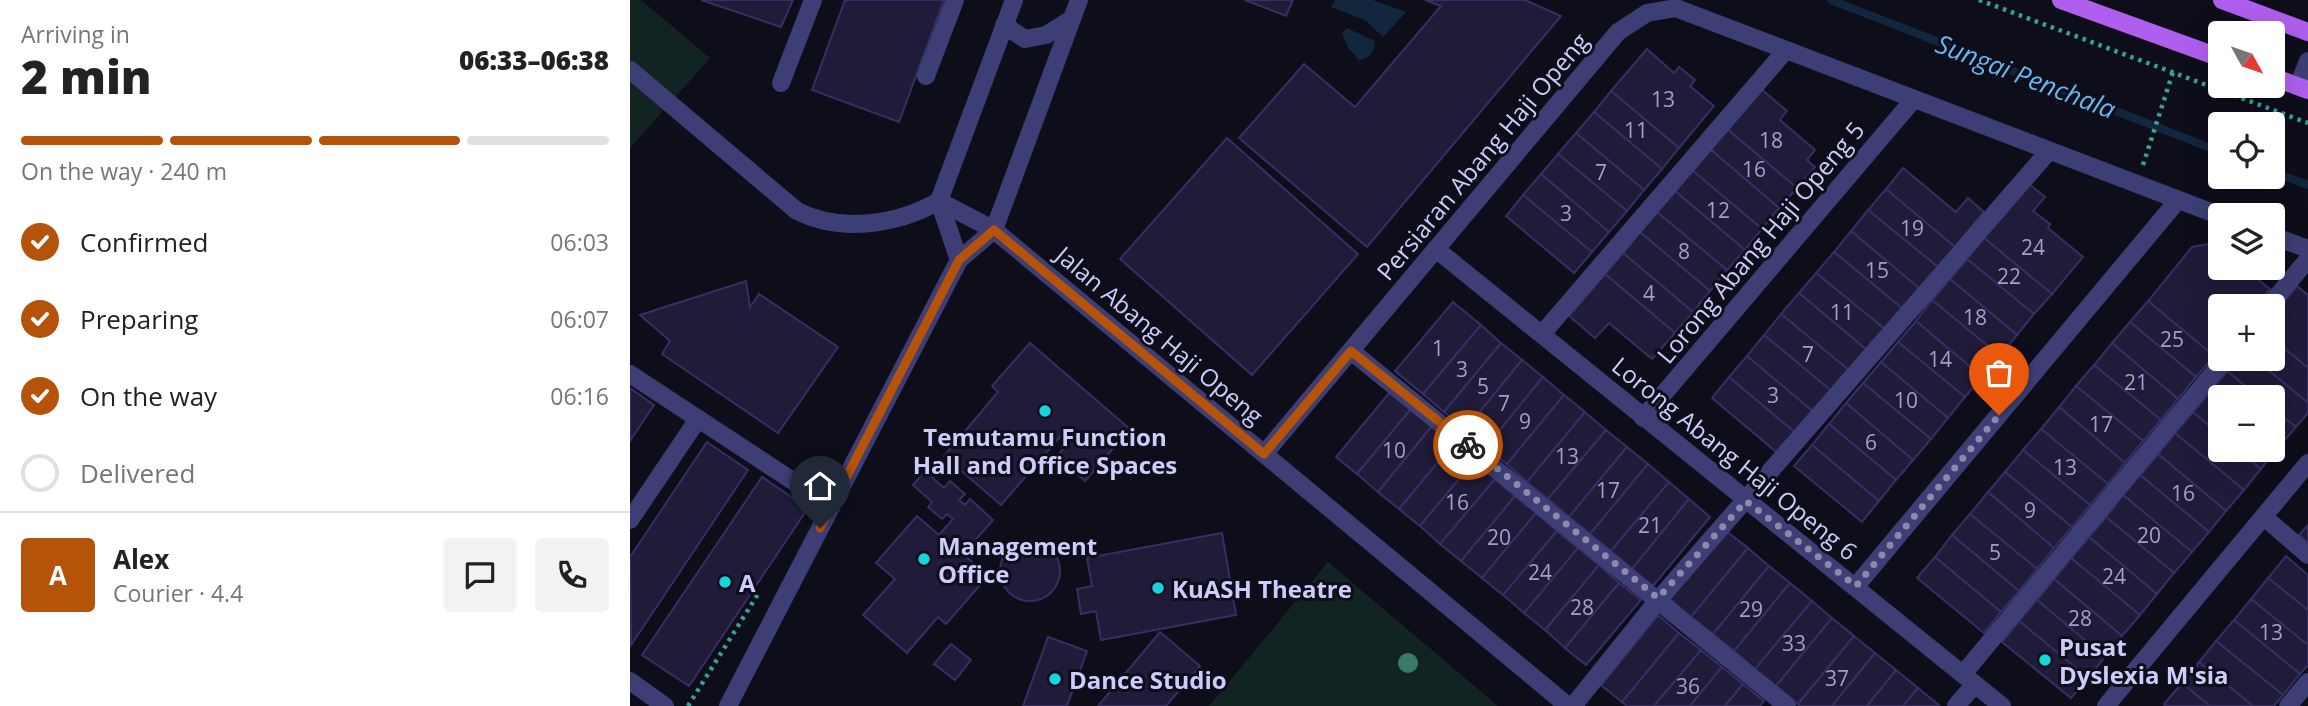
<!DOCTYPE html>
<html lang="en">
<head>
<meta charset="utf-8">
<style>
  :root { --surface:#fff; --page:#f2f2f2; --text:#222; --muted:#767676; --line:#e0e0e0; --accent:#b45309 }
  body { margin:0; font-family:"Open Sans",sans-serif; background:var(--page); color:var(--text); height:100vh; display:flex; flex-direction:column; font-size:26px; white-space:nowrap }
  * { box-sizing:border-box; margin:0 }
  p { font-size:23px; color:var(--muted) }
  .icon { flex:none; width:38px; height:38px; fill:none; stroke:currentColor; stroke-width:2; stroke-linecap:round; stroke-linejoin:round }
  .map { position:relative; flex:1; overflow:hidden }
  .panel { display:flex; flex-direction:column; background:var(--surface); width:630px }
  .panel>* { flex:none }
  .needle { width:46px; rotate:130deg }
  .fabs { position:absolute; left:1578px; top:21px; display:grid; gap:14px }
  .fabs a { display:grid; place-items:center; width:77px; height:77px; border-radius:7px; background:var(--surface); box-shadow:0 7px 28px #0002; font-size:35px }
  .pin { position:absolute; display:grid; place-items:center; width:60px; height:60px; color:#fff; margin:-72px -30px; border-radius:50% 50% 50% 0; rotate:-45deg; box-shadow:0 0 7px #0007 }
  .pin .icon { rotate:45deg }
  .courier { position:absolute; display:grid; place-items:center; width:70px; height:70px; margin:-35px; border:5px solid #b45309; border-radius:50%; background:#fff; color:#222; box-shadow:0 2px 9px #0007 }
  .headline em { font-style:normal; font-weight:800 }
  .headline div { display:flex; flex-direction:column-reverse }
  .headline { display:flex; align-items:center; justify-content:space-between; height:119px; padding:0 21px }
  h1 { font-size:46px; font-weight:800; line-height:52px }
  .bar { display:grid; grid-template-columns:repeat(4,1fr); gap:10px 7px; align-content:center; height:84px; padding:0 21px }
  .bar i { height:9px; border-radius:5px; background:var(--line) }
  .bar .active { background:var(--accent) }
  .bar p { grid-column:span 4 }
  .line { display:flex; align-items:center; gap:18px; padding:0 21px; border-top:2px solid var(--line) }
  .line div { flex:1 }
  .round { display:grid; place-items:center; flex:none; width:74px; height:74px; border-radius:7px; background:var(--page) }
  ol { padding:0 21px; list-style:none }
  li { display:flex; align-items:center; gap:21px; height:77px }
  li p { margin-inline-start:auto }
  li .icon { padding:7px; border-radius:50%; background:var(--accent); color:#fff; stroke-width:4 }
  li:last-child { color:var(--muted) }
  li i { width:38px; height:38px; border:4px solid var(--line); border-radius:50% }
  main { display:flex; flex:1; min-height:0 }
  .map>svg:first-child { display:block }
</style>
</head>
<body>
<main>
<section class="panel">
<div class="headline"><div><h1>2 min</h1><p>Arriving in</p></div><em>06:33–06:38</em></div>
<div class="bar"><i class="active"></i><i class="active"></i><i class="active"></i><i></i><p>On the way · 240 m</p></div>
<ol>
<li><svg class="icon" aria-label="check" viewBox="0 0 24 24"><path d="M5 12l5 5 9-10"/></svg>Confirmed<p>06:03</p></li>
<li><svg class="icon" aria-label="check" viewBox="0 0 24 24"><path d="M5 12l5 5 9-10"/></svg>Preparing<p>06:07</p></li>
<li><svg class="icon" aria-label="check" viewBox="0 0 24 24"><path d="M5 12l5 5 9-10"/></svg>On the way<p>06:16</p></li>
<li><i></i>Delivered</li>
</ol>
<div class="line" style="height:126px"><b class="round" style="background:var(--accent);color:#fff">A</b><div><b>Alex</b><p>Courier · 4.4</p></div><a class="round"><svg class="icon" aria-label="chat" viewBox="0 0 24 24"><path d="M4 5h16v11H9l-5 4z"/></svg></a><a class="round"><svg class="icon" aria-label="phone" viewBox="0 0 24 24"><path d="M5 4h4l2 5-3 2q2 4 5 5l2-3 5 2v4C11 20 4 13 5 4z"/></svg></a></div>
</section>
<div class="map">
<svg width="1678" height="706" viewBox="0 0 1678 706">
  <rect width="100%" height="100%" fill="#0e0d1a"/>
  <!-- green -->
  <g fill="#112422">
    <path d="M0 0H11L80 58 0 148Z"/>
    <path d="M698 562 868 706H579Z"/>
  </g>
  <!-- water -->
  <g fill="#12263e">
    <path d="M705 0H743L776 12 753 37 735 20 701 7Z"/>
    <path d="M717 28 745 41C744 53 741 57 729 60L718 48 712 33Z"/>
  </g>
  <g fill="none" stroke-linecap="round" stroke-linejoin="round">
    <!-- stream -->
    <g stroke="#12263e" stroke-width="8">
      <path d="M1201 0 1591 152"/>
      <path d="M1643 172 1678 185"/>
    </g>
  </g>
  <!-- building -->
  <g fill="#1f1b39" stroke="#362f63" stroke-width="2">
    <path d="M71 0H163L151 27Z"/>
    <path d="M215 0H314L269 122 182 90Z"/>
    <path d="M615 0H663L656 16Z"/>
    <path d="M795 0H895L931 16 737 247 609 138 674 64 725 107 811 6Z"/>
    <path d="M1017 49 1044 73 1049 67 1065 80 1060 86 1084 106 1049 148 981 91Z"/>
    <path d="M1131 89 1157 111 1150 120 1185 150 1177 160 1185 167 1167 188 1097 129Z"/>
    <path d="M981 91 1049 148 1032 169 964 112Z"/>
    <path d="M964 112 1032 169 1014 190 946 133Z"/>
    <path d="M1097 129 1167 188 1149 208 1080 149Z"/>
    <path d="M946 133 1014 190 997 211 928 154Z"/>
    <path d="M597 138 728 254 622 375 490 259Z"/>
    <path d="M1080 149 1149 208 1132 229 1062 170Z"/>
    <path d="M928 154 997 211 979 232 911 174Z"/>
    <path d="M1273 168 1326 212 1338 198 1354 212 1325 247 1256 189Z"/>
    <path d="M1062 170 1132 229 1115 250 1045 191Z"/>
    <path d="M911 174 979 232 962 252 893 195Z"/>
    <path d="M1399 184 1415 197 1403 211 1420 224 1418 228 1453 257 1422 294 1354 238Z"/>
    <path d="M1256 189 1325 247 1308 267 1238 210Z"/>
    <path d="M1045 191 1115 250 1097 270 1027 212Z"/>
    <path d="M893 195 962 252 944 273 876 216Z"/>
    <path d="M1238 210 1308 267 1290 289 1221 231Z"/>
    <path d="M1027 212 1097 270 1080 291 1010 232Z"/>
    <path d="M1221 231 1290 289 1273 309 1204 252Z"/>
    <path d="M1010 232 1080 291 1063 312 993 253Z"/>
    <path d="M1354 238 1422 294 1404 314 1337 259Z"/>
    <path d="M1584 243 1591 249V268H1614L1640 289 1625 306H1591V348L1584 356 1518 301 1562 247Z"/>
    <path d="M1204 252 1273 309 1256 330 1186 273Z"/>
    <path d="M993 253 1063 312 1045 333 975 274Z"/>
    <path d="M1337 259 1404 314 1387 335 1320 279Z"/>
    <path d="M1186 273 1256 330 1238 351 1169 293Z"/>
    <path d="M975 274 1045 333 1022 359 979 323 965 338 939 316Z"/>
    <path d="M1320 279 1387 335 1370 356 1302 300Z"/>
    <path d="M116 281 120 307 129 294 208 347 148 433 32 354 40 341 10 315Z"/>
    <path d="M1667 286 1678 295V368L1643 339V315Z"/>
    <path d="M1169 293 1238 351 1221 372 1151 314Z"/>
    <path d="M1302 300 1370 356 1352 377 1286 321Z"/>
    <path d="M1518 301 1584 356 1566 377 1500 322Z"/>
    <path d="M823 302 851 325 793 394 765 371Z"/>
    <path d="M1151 314 1221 372 1204 393 1134 335Z"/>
    <path d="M1286 321 1352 377 1335 397 1268 342Z"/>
    <path d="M1500 322 1566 377 1548 399 1482 343Z"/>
    <path d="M851 325 871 343 814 412 793 394Z"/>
    <path d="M1134 335 1204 393 1186 414 1117 356Z"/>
    <path d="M1643 339 1678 368V403L1625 359H1643Z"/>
    <path d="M1268 342 1335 397 1318 418 1251 362Z"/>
    <path d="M400 343 500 429 455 481 427 456 443 438 435 431 371 505 314 456 368 392 362 386Z"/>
    <path d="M871 343 892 360 835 430 814 412Z"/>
    <path d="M1482 343 1548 399 1531 420 1464 365Z"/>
    <path d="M1117 356 1186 414 1168 435 1099 377Z"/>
    <path d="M1607 359H1625L1678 403V413L1666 427 1643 409V397H1629L1597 371Z"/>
    <path d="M892 360 913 377 856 447 835 430Z"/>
    <path d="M1251 362 1318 418 1301 439 1233 383Z"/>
    <path d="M1464 365 1531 420 1513 441 1446 386Z"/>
    <path d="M1597 371 1629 397H1591V401L1580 392Z"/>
    <path d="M913 377 934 395 877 464 856 447Z"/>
    <path d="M1099 377 1168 435 1151 456 1082 398Z"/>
    <path d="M1233 383 1301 439 1283 460 1216 403Z"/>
    <path d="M1446 386 1513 441 1495 463 1429 407Z"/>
    <path d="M0 388 24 405 0 441Z"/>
    <path d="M760 392 781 409 727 474 706 457Z"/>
    <path d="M1580 392 1591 401V436L1563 412Z"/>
    <path d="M934 395 955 412 897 482 877 464Z"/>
    <path d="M1216 403 1283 460 1266 480 1199 424Z"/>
    <path d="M1429 407 1495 463 1478 484 1411 429Z"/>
    <path d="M781 409 802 426 748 492 727 474Z"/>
    <path d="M1643 409 1666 427 1648 448 1643 444Z"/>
    <path d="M955 412 976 430 918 499 897 482Z"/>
    <path d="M1563 412 1591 436V450H1608L1631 469 1614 490 1545 433Z"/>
    <path d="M1199 424 1266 480 1249 501 1182 445Z"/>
    <path d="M802 426 823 444 769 509 748 492Z"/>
    <path d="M1411 429 1478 484 1460 505 1393 450Z"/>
    <path d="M976 430 997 447 939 517 918 499Z"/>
    <path d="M1545 433 1614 490 1596 511 1528 454Z"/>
    <path d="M77 442 118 470 1 645 0 557Z"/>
    <path d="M823 444 844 461 790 526 769 509Z"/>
    <path d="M1643 444 1648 448 1631 469 1608 450H1643Z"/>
    <path d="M1182 445 1249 501 1232 522 1164 466Z"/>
    <path d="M997 447 1018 464 960 534 939 517Z"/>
    <path d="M1393 450 1460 505 1442 527 1375 472Z"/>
    <path d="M1528 454 1596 511 1579 532 1510 475Z"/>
    <path d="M844 461 865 479 810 544 790 526Z"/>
    <path d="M1018 464 1039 482 981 551 960 534Z"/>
    <path d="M295 471 314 488 320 481 335 494 329 500 335 505 340 499 363 520 333 554 358 576 316 624 308 617 277 653 233 615 265 579 246 563 287 516 309 535 323 519 317 514 312 519 298 507 302 502 283 485Z"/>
    <path d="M1375 472 1442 527 1424 548 1358 492Z"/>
    <path d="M1510 475 1579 532 1562 552 1493 495Z"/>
    <path d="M132 477 178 508 59 686 12 655Z"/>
    <path d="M865 479 885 496 831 561 810 544Z"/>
    <path d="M1039 482 1059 499 1002 569 981 551Z"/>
    <path d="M1358 492 1424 548 1407 569 1340 514Z"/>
    <path d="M1493 495 1562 552 1544 573 1476 517Z"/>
    <path d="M885 496 906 513 852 578 831 561Z"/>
    <path d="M1059 499 1080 517 1023 586 1002 569Z"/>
    <path d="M906 513 927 531 873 595 852 578Z"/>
    <path d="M1340 514 1407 569 1389 591 1322 535Z"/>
    <path d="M1476 517 1544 573 1527 594 1459 537Z"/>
    <path d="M1678 525V543L1669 535Z"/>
    <path d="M927 531 948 548 894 613 873 595Z"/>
    <path d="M1096 531 1118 548 1061 617 1040 599Z"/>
    <path d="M592 533 606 615 471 640 466 611 451 614 447 589 462 586 457 558Z"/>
    <path d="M1322 535 1389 591 1371 612 1305 557Z"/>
    <path d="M1459 537 1527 594 1510 615 1441 558Z"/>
    <circle cx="400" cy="571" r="30"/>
    <path d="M948 548 969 565 915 630 894 613Z"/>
    <path d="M1118 548 1139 566 1083 634 1061 617Z"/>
    <path d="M1656 556 1678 575V610L1638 578Z"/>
    <path d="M1305 557 1371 612 1354 633 1287 578Z"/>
    <path d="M1441 558 1510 615 1492 636 1424 579Z"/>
    <path d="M969 565 989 583 935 648 915 630Z"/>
    <path d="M1139 566 1160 583 1104 651 1083 634Z"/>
    <path d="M1638 578 1678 610V645L1621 599Z"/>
    <path d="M1424 579 1492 636 1475 657 1407 600Z"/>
    <path d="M989 583 1011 600 956 665 935 648Z"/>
    <path d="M1160 583 1182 601 1125 669 1104 651Z"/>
    <path d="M1621 599 1678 645V665L1670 674 1604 620Z"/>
    <path d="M1407 600 1475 657 1458 678 1389 621Z"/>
    <path d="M1182 601 1202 618 1146 686 1125 669Z"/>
    <path d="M1028 615 1049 633 992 702 971 685Z"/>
    <path d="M1202 618 1224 636 1168 704 1146 686Z"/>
    <path d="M1604 620 1670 674 1653 695 1586 641Z"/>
    <path d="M1389 621 1458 678 1441 698 1372 642Z"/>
    <path d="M530 632 570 666 536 706H468Z"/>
    <path d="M1049 633 1071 650 1024 706H997L992 702Z"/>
    <path d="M1224 636 1245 653 1202 706H1171L1168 704Z"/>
    <path d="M418 637 457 651 437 706H393Z"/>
    <path d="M1586 641 1653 695 1644 706H1623L1569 662Z"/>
    <path d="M321 644 341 660 325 680 304 664Z"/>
    <path d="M1071 650 1092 667 1060 706H1024Z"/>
    <path d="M1245 653 1266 670 1237 706H1202Z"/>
    <path d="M1569 662 1623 706H1580L1552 683Z"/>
    <path d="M1092 667 1113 684 1095 706H1060Z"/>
    <path d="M1266 670 1288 688 1273 706H1237Z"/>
    <path d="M1552 683 1580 706H1536L1534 704Z"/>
    <path d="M1113 684 1134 701 1130 706H1095Z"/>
    <path d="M1288 688 1309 705 1308 706H1273Z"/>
  </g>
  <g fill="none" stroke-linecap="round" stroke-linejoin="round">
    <!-- path -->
    <g stroke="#39a193" stroke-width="4.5" stroke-dasharray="3.5 5" stroke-linecap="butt">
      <path d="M1349 0 1678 123"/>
      <path d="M1513 165 1543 72"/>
      <path d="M58 706 128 594"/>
    </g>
    <!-- minor -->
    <g stroke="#3c3e75" stroke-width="18">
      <path d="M374 25 395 39 416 35 442 19"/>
      <path d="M0 70 167 211C211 233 267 225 309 201"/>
      <path d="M296 76 325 0"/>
      <path d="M151 83 183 0"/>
      <path d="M1668 86 1678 61"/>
      <path d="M309 201 364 230 938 706"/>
      <path d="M1643 236 1678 249"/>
      <path d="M807 250 1372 706"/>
      <path d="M329 260 309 201 384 0"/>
      <path d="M1639 306 1678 259"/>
      <path d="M912 334 1156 50"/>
      <path d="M721 351 1157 706"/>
      <path d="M0 374 201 506"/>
      <path d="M1013 418 1284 99"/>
      <path d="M634 454 988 32 1017 13 1046 8 1591 216"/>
      <path d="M1634 517 1678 555"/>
      <path d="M0 520 68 419"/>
      <path d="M1226 586 1548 200"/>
      <path d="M1333 674 1595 359"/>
      <path d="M0 681 35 706"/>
      <path d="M98 706 329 260 364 230 449 0"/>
      <path d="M943 706 1029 599 1419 151"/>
      <path d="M1326 706 1345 684"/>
      <path d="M1476 706 1678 463"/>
      <path d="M1658 706 1678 682"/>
    </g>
    <!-- major -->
    <g stroke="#af5eee" stroke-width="18">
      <path d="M1431 0 1591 58"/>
      <path d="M1592 0 1678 32"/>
      <path d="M1643 77 1678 90"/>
    </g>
  </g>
  <!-- trees -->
  <circle fill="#3c796b" cx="778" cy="663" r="10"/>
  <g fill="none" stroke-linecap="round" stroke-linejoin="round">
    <!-- done -->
    <path stroke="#8b89ac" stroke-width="7" stroke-dasharray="0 12.6" d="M838 445 1028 598 1116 501 1226 586 1369 415"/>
    <!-- route -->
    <path stroke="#b45309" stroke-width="9" d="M190 528 329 260 364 230 634 454 721 351 838 445"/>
  </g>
  <!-- markers -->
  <g fill="#17d4da" stroke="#0e0d1a" stroke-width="2.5">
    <circle cx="415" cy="411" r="7"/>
    <circle cx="294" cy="559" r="7"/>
    <circle cx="95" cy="582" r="7"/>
    <circle cx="528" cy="588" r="7"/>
    <circle cx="1415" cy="660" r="7"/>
    <circle cx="425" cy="679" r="7"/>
  </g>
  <g text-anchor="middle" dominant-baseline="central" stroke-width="6" stroke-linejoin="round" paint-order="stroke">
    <!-- number labels -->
    <g font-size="21" fill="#a2a0ca">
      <text x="1033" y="99">13</text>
      <text x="1006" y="130">11</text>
      <text x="1141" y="140">18</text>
      <text x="1124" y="169">16</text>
      <text x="971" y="172">7</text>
      <text x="1088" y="210">12</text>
      <text x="936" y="213">3</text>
      <text x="1282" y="228">19</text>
      <text x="1403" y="247">24</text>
      <text x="1054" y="251">8</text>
      <text x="1247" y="270">15</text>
      <text x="1379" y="276">22</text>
      <text x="1019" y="293">4</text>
      <text x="1212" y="312">11</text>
      <text x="1345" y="317">18</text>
      <text x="1542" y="339">25</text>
      <text x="808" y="348">1</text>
      <text x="1178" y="354">7</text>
      <text x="1310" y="359">14</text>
      <text x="832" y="369">3</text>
      <text x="1506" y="382">21</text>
      <text x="853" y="386">5</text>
      <text x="1143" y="395">3</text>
      <text x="1276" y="400">10</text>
      <text x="874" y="403">7</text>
      <text x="895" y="421">9</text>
      <text x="1471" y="424">17</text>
      <text x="1241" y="442">6</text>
      <text x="764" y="450">10</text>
      <text x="937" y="456">13</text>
      <text x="1435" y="467">13</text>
      <text x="978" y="490">17</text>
      <text x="1553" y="493">16</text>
      <text x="827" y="502">16</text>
      <text x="1400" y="510">9</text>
      <text x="1020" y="525">21</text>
      <text x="1519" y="535">20</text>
      <text x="869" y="537">20</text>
      <text x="1365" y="552">5</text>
      <text x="910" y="572">24</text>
      <text x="1484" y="576">24</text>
      <text x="952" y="607">28</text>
      <text x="1121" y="609">29</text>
      <text x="1450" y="618">28</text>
      <text x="1641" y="632">13</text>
      <text x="1164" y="643">33</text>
      <text x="1207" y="678">37</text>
      <text x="1058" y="686">36</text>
    </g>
    <!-- street labels -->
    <g font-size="24" fill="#ceccfa" stroke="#0e0d1a">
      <text transform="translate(852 156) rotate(-50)">Persiaran Abang Haji Openg</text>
      <text transform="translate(1130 242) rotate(-50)">Lorong Abang Haji Openg 5</text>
      <text transform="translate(530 335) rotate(40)">Jalan Abang Haji Openg</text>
      <text transform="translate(1105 458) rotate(39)">Lorong Abang Haji Openg 6</text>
    </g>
    <!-- poi labels -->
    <g font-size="24" font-weight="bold" fill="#ceccfa" stroke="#0e0d1a" text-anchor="start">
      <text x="415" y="436" text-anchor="middle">Temutamu Function<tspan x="415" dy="28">Hall and Office Spaces</tspan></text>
      <text x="308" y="545">Management<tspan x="308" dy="28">Office</tspan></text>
      <text x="109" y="582">A</text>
      <text x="542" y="588">KuASH Theatre</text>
      <text x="1429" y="646">Pusat<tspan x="1429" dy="28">Dyslexia M'sia</tspan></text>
      <text x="439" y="679">Dance Studio</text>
    </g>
    <!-- water labels -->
    <g font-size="26" font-style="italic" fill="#65b8ef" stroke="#0e0d1a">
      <text transform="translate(1396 76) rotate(21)">Sungai Penchala</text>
    </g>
  </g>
</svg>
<div class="fabs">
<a><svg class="needle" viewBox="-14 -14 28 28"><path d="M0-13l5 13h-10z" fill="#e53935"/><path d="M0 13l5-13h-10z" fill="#767676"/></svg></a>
<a><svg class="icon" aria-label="locate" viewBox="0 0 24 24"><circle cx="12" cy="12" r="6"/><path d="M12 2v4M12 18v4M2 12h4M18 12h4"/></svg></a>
<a><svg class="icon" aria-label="layers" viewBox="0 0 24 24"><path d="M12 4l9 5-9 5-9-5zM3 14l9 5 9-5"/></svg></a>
<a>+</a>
<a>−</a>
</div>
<div class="pin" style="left:1369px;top:415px;background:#ea580c"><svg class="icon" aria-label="bag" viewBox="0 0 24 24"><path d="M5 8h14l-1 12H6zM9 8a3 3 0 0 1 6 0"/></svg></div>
<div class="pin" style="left:190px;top:528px;background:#1f2937"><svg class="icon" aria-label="home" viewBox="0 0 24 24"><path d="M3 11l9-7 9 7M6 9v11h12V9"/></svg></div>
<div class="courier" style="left:838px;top:445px"><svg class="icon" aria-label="bike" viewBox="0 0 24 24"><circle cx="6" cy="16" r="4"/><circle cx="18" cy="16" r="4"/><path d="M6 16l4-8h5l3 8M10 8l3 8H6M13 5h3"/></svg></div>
</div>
</main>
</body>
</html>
